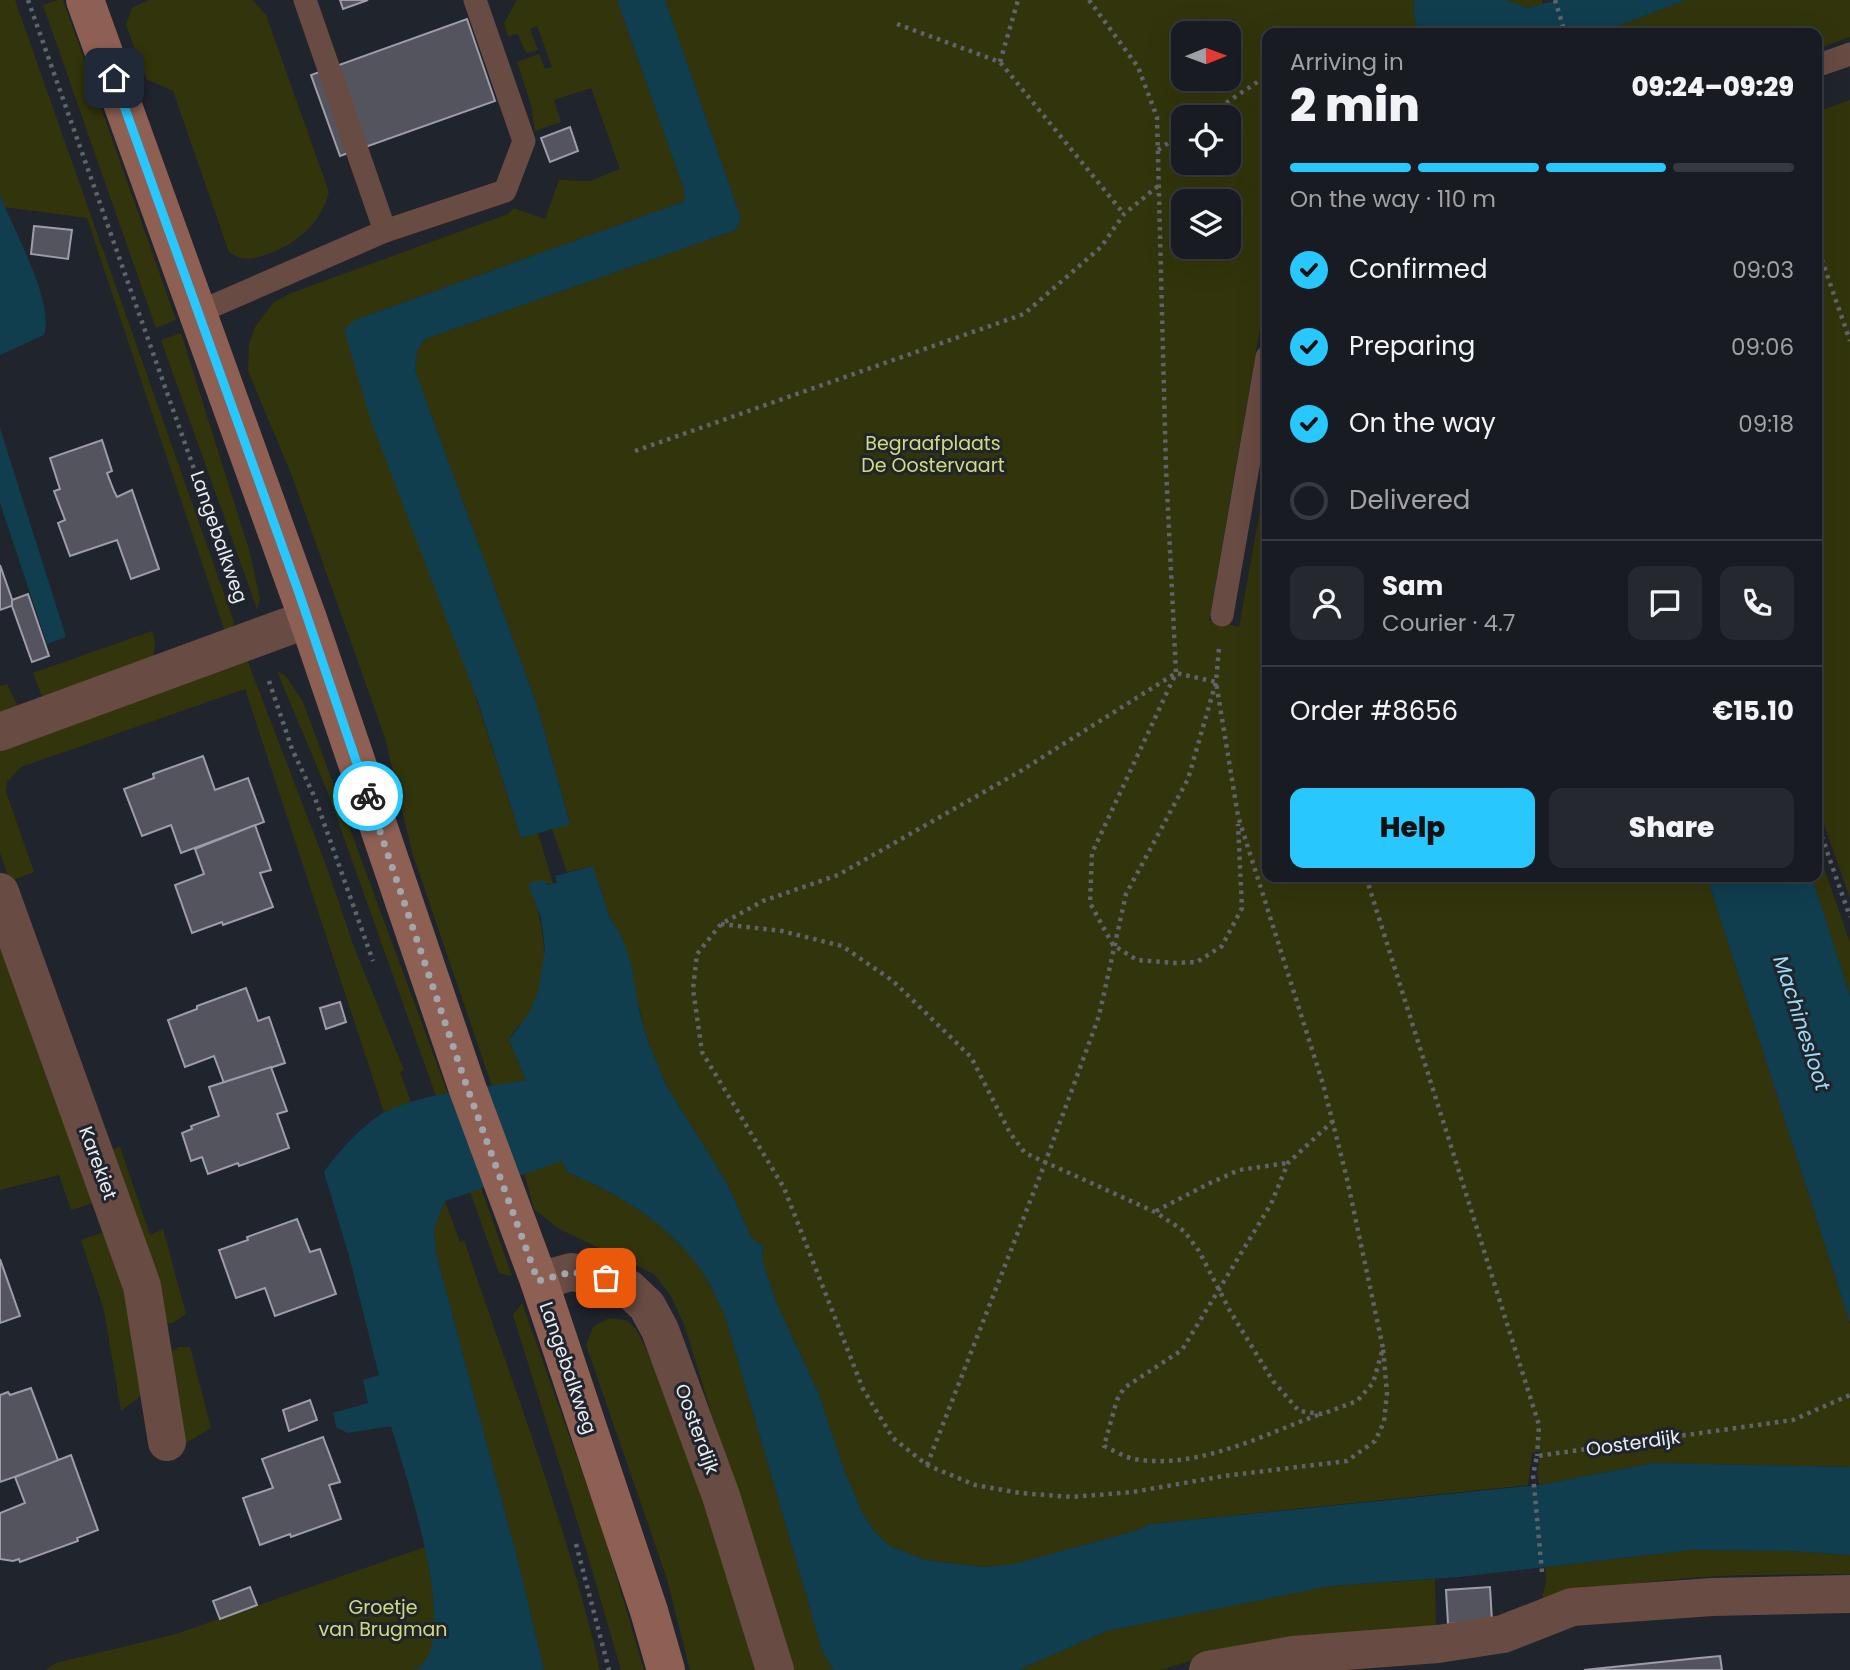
<!DOCTYPE html>
<html lang="en">
<head>
<meta charset="utf-8">
<style>
  :root { --surface:#181b21; --page:#25282e; --text:#f1f3f6; --muted:#9fa1a5; --line:#36393f; --accent:#28c8ff }
  body { margin:0; font-family:Poppins,sans-serif; background:var(--page); color:var(--text); height:100vh; display:flex; flex-direction:column; font-size:26px; white-space:nowrap }
  * { box-sizing:border-box; margin:0 }
  p { font-size:23px; color:var(--muted) }
  .icon { flex:none; width:38px; height:38px; fill:none; stroke:currentColor; stroke-width:2; stroke-linecap:round; stroke-linejoin:round }
  .map { position:relative; flex:1; overflow:hidden }
  .sheet { position:absolute; left:1262px; top:28px; width:560px; height:854px; display:flex; flex-direction:column; background:var(--surface); border-radius:14px; box-shadow:0 7px 28px #0002,0 0 0 2px var(--line) }
  .sheet>* { flex:none }
  .needle { width:46px; rotate:89deg }
  .controls { position:absolute; left:1171px; top:21px; display:grid; gap:14px }
  .controls a { display:grid; place-items:center; width:70px; height:70px; border-radius:14px; background:var(--surface); box-shadow:0 7px 28px #0002,0 0 0 2px var(--line); font-size:35px }
  .pin { position:absolute; display:grid; place-items:center; width:60px; height:60px; color:#fff; margin:-30px; border-radius:14px; box-shadow:0 4px 10px #0006 }
  .courier { position:absolute; display:grid; place-items:center; width:70px; height:70px; margin:-35px; border:5px solid #28c8ff; border-radius:50%; background:#fff; color:#222; box-shadow:0 2px 9px #0007 }
  .head em { font-style:normal; font-weight:800 }
  .head div { display:flex; flex-direction:column-reverse }
  .head { display:flex; align-items:center; justify-content:space-between; height:119px; padding:0 28px }
  h1 { font-size:46px; font-weight:800; line-height:52px }
  .bar { display:grid; grid-template-columns:repeat(4,1fr); gap:10px 7px; align-content:center; height:84px; padding:0 28px }
  .bar i { height:9px; border-radius:5px; background:var(--line) }
  .bar .active { background:var(--accent) }
  .bar p { grid-column:span 4 }
  .line { display:flex; align-items:center; gap:18px; padding:0 28px; border-top:2px solid var(--line) }
  .line div { flex:1 }
  .round { display:grid; place-items:center; flex:none; width:74px; height:74px; border-radius:14px; background:var(--page) }
  ol { padding:0 28px; list-style:none }
  li { display:flex; align-items:center; gap:21px; height:77px }
  li p { margin-inline-start:auto }
  li .icon { padding:7px; border-radius:50%; background:var(--accent); color:#111; stroke-width:4 }
  li:last-child { color:var(--muted) }
  li i { width:38px; height:38px; border:4px solid var(--line); border-radius:50% }
  .action { display:flex; gap:14px; margin-top:auto; padding:14px 28px }
  .action a { flex:1; height:80px; border-radius:14px; background:var(--accent); color:#111; font-size:28px; font-weight:800; line-height:80px; text-align:center }
  .action a+a { background:var(--page); color:var(--text) }
  .map>svg:first-child { display:block }
</style>
</head>
<body>
<div class="map">
<svg width="1850" height="1670" viewBox="0 0 1850 1670">
  <rect width="100%" height="100%" fill="#20242c"/>
  <!-- green -->
  <g fill="#32350b" fill-rule="evenodd">
    <path d="M0 0H15L234 622 233 626 225 632 87 218 4 207 0 194Z"/>
    <path d="M57 0H63L176 320 156 328 43 5Z"/>
    <path d="M149 0H253L266 15 329 192C321 224 295 245 265 255 250 260 242 261 229 252L173 91 146 79 126 25 132 8Z"/>
    <path d="M517 0H617L684 189 685 201 355 320 521 838 538 833 553 884H529C544 925 554 973 529 1013 523 1023 514 1029 509 1040L526 1080 492 1086 412 852 385 738 292 476 248 371 249 344 255 327 273 303 291 293 508 214 514 208 545 219 559 180 590 181 620 169 591 88 554 100 561 122 535 131 531 105 517 62 539 54 545 69 552 67 537 26 530 29 538 50 526 53 518 34 508 36 504 23Z"/>
    <path d="M665 0H1414C1413 12 1413 25 1423 33H1267V289L1209 620 1239 627 1267 471V877H1707L1850 1323V1467L1654 1463 1539 1485 1537 1474 1541 1451 1532 1453 1528 1485 1150 1524 1135 1531 1015 1564 983 1567 926 1560 890 1546 875 1532 862 1512 843 1467 818 1392 777 1304 762 1258 763 1246 752 1239 727 1183 666 1085 646 1036 621 935 610 918 593 866 567 872 552 829 570 823 537 705 415 370 417 351 425 339 736 230 741 218ZM1183 33H1228V79H1183ZM1183 117H1228V163H1183ZM1183 201H1228V247H1183Z"/>
    <path d="M1506 0H1542L1543 4 1528 8Z"/>
    <path d="M1686 0H1850V37L1817 49 1816 33H1599Z"/>
    <path d="M1850 100V898L1816 802V112Z"/>
    <path d="M181 333 250 553 260 599 257 609 161 340Z"/>
    <path d="M152 631 155 641 153 660 44 701 33 673Z"/>
    <path d="M246 657 326 865 354 947 404 1070 400 1072 411 1102 384 1112 245 689 21 767 7 782 6 792 34 872 10 881 0 853V751L3 748Z"/>
    <path d="M277 671 286 676 303 702 447 1091 512 1276 499 1273 328 793Z"/>
    <path d="M7 684 19 709 0 716V686Z"/>
    <path d="M1817 847 1850 943V996L1812 877H1816Z"/>
    <path d="M0 932 97 1202 71 1210 59 1175 0 1190Z"/>
    <path d="M120 1147 150 1235 163 1229 186 1314 173 1323H162L109 1151Z"/>
    <path d="M562 1161 567 1172C620 1194 674 1227 705 1276 713 1288 718 1303 725 1316L822 1650 833 1670H790L685 1327 671 1296 654 1274 559 1229 534 1209 524 1172Z"/>
    <path d="M445 1201 460 1242 464 1240C511 1381 567 1524 600 1670H544L517 1557 436 1253 434 1229Z"/>
    <path d="M108 1231 122 1270 144 1393 121 1411 104 1310 81 1240Z"/>
    <path d="M522 1303 603 1531 644 1670H621L588 1556 513 1315Z"/>
    <path d="M609 1318 626 1320 636 1329 678 1414 760 1670H690L666 1576 586 1345 593 1327Z"/>
    <path d="M179 1347H190L211 1428 186 1443 177 1414 168 1354Z"/>
    <path d="M425 1547C430 1576 449 1655 414 1670H45L56 1663 176 1634Z"/>
    <path d="M1692 1550 1790 1551 1850 1555V1574C1747 1575 1639 1572 1540 1606L1546 1582 1545 1567Z"/>
    <path d="M1435 1579 1436 1629 1197 1659 1160 1670H1018L1107 1631 1329 1586Z"/>
  </g>
  <!-- water -->
  <g fill="#103e4f">
    <path d="M617 0H665L741 218 736 230 425 339 417 351 415 370 537 705 570 824 521 838 478 702 371 421 344 330 355 320 685 201 684 189Z"/>
    <path d="M1414 0H1506L1528 8 1557 0H1686L1599 33H1423C1413 25 1413 12 1414 0Z"/>
    <path d="M0 194C12 229 55 301 44 335L0 355Z"/>
    <path d="M0 428 66 637 47 644 0 503Z"/>
    <path d="M593 866 610 918 621 935 631 963 639 1010 646 1036 666 1085 727 1183 752 1239 763 1246 762 1258 777 1304 818 1392 843 1467 862 1512 875 1532 890 1546 926 1560 983 1567 1014 1564 1135 1531 1150 1524 1539 1485 1654 1463 1850 1467V1555L1790 1551 1692 1550 1459 1577 1330 1586 1107 1631 1018 1670H833L822 1650 725 1316C718 1303 713 1288 705 1276 674 1227 620 1194 567 1172L562 1161 445 1201 434 1229 436 1253 517 1557 544 1670H414C466 1648 403 1468 391 1426L348 1433 336 1427 333 1413 368 1403 363 1380 379 1375 349 1256 324 1172C337 1153 366 1121 387 1111 426 1093 483 1088 526 1080L509 1040 529 1013 538 992 545 949 541 918 528 884 544 879 547 885 557 883 555 876Z"/>
    <path d="M1707 877H1812L1850 996V1323Z"/>
  </g>
  <!-- building -->
  <g fill="#54545e" stroke="#9c9da8" stroke-width="2">
    <path d="M340 0H368L343 9Z"/>
    <path d="M467 19 495 101 340 156 311 75Z"/>
    <path d="M570 127 578 151 550 162 541 138Z"/>
    <path d="M34 226 72 230 68 259 31 254Z"/>
    <path d="M102 440 112 471 107 473 114 491 117 497 132 490 159 569 131 579 117 540 70 556 58 523 65 520 54 491 60 489 50 458Z"/>
    <path d="M0 565 14 605 0 610Z"/>
    <path d="M28 594 49 656 32 662 12 606V600Z"/>
    <path d="M203 756 215 790 248 778 264 822 181 853 171 825 142 836 124 789 154 778 153 774Z"/>
    <path d="M255 825 271 870 260 873 273 907 223 925 222 922 192 933 175 885 204 874 195 849Z"/>
    <path d="M246 988 258 1021 269 1017 285 1063 224 1083 214 1056 185 1067 168 1020 197 1009V1006Z"/>
    <path d="M340 1002 346 1022 326 1029 320 1008Z"/>
    <path d="M271 1067 287 1111 277 1114 289 1148 239 1166 238 1163 208 1174 202 1157 191 1161 182 1133 192 1129 191 1126 219 1116 209 1087Z"/>
    <path d="M297 1219 310 1252 320 1249 336 1294 275 1316 265 1288 236 1298 219 1250 248 1240 247 1237Z"/>
    <path d="M0 1259 20 1316 0 1323Z"/>
    <path d="M31 1388 58 1460 65 1459 0 1482V1395L8 1392 10 1395Z"/>
    <path d="M310 1400 317 1420 289 1431 283 1410Z"/>
    <path d="M323 1437 340 1482 329 1485 341 1519 291 1537 290 1534 260 1545 243 1498 273 1488 262 1459Z"/>
    <path d="M71 1455 98 1530 77 1538 78 1541 20 1562 19 1559 13 1561 0 1559V1513L25 1503 15 1477Z"/>
    <path d="M250 1587 257 1605 220 1619 213 1601Z"/>
    <path d="M1490 1587 1492 1621 1448 1624 1446 1590Z"/>
    <path d="M1720 1656 1722 1670H1584L1699 1658Z"/>
  </g>
  <g fill="none" stroke-linecap="round" stroke-linejoin="round">
    <!-- path -->
    <g stroke="#5f636a" stroke-width="4.5" stroke-dasharray="3.5 5" stroke-linecap="butt">
      <path d="M28 0 239 596"/>
      <path d="M1089 0 1138 67 1157 117 1166 469 1176 673 1092 853 1090 903 1113 945 1137 960 1175 963 1197 962 1222 946 1242 908 1238 824"/>
      <path d="M1555 0 1565 33"/>
      <path d="M897 24 1000 62 1124 214"/>
      <path d="M1000 62 1018 0"/>
      <path d="M1205 117 1259 81"/>
      <path d="M1158 150 1183 133"/>
      <path d="M1816 243 1850 341"/>
      <path d="M635 451 1024 314 1101 247 1124 214 1158 186"/>
      <path d="M269 681 292 749 315 798 373 961"/>
      <path d="M1816 820 1850 917"/>
      <path d="M1366 877 1539 1425 1537 1456"/>
      <path d="M721 924 782 931 842 946 893 981 971 1057 1010 1133 1025 1153 1155 1212 1184 1231 1199 1251 1230 1311 1273 1381 1299 1411 1322 1414 1357 1401 1373 1383 1383 1348 1347 1179 1323 1084 1238 816 1216 682 1176 673 1019 772 838 875 763 901 721 924 697 954 693 989 702 1052 784 1188 863 1389 893 1438 927 1465 975 1485 1020 1493 1072 1497 1133 1492 1224 1476 1347 1461 1375 1441 1384 1422 1387 1393 1383 1348"/>
      <path d="M1156 1211 1208 1184 1239 1170 1287 1163"/>
      <path d="M1318 1415C1260 1436 1197 1470 1134 1459 1124 1457 1113 1450 1104 1446L1117 1400 1124 1388 1182 1350 1271 1204 1288 1163 1333 1121"/>
      <path d="M927 1465 1045 1163 1099 1016 1126 894 1188 779 1216 682 1219 648"/>
      <path d="M576 1544 609 1670"/>
      <path d="M1542 1572 1533 1475 1537 1456 1793 1420 1850 1395"/>
    </g>
    <!-- lane -->
    <g stroke="#684b43" stroke-width="23">
      <path d="M1816 66 1850 54"/>
      <path d="M385 231 505 191 524 141 475 0"/>
      <path d="M199 312 385 231 305 0"/>
      <path d="M1222 615 1267 357"/>
    </g>
    <!-- street -->
    <g stroke="#684b43" stroke-width="38">
      <path d="M0 732 308 619"/>
      <path d="M0 892 142 1286 167 1442"/>
      <path d="M539 1281 571 1272 606 1278 629 1289 647 1306 660 1330 721 1496 775 1670"/>
      <path d="M1208 1670 1293 1655 1438 1644 1503 1634 1572 1607 1712 1597 1850 1594"/>
    </g>
    <!-- secondary -->
    <path stroke="#8e6053" stroke-width="38" d="M85 0 308 619 467 1087 539 1281 649 1611 666 1670"/>
  </g>
  <g fill="none" stroke-linecap="round" stroke-linejoin="round">
    <!-- done -->
    <path stroke="#a3a7ad" stroke-width="7" stroke-dasharray="0 12.6" d="M368 796 467 1087 538 1281 571 1272 606 1278"/>
    <!-- route -->
    <path stroke="#28c8ff" stroke-width="9" d="M114 78 299 593 368 796"/>
  </g>
  <g text-anchor="middle" dominant-baseline="central" stroke-width="6" stroke-linejoin="round" paint-order="stroke">
    <!-- park labels -->
    <g font-size="19" fill="#d3dc7a" stroke="#20242c">
      <text x="933" y="443">Begraafplaats<tspan x="933" dy="22">De Oostervaart</tspan></text>
      <text x="383" y="1607">Groetje<tspan x="383" dy="22">van Brugman</tspan></text>
    </g>
    <!-- street labels -->
    <g font-size="19" fill="#eaedf2" stroke="#20242c">
      <text transform="translate(219 537) rotate(71)">Langebalkweg</text>
      <text transform="translate(98 1163) rotate(70)">Karekiet</text>
      <text transform="translate(568 1368) rotate(71)">Langebalkweg</text>
      <text transform="translate(697 1429) rotate(70)">Oosterdijk</text>
      <text transform="translate(1633 1443) rotate(-8)">Oosterdijk</text>
    </g>
    <!-- water labels -->
    <g font-size="21" font-style="italic" fill="#9cdbf6" stroke="#20242c">
      <text transform="translate(1802 1023) rotate(72)">Machinesloot</text>
    </g>
  </g>
</svg>
<div class="controls">
<a><svg class="needle" viewBox="-14 -14 28 28"><path d="M0-13l5 13h-10z" fill="#e53935"/><path d="M0 13l5-13h-10z" fill="#9fa1a5"/></svg></a>
<a><svg class="icon" aria-label="locate" viewBox="0 0 24 24"><circle cx="12" cy="12" r="6"/><path d="M12 2v4M12 18v4M2 12h4M18 12h4"/></svg></a>
<a><svg class="icon" aria-label="layers" viewBox="0 0 24 24"><path d="M12 4l9 5-9 5-9-5zM3 14l9 5 9-5"/></svg></a>
</div>
<div class="pin" style="left:606px;top:1278px;background:#ea580c"><svg class="icon" aria-label="bag" viewBox="0 0 24 24"><path d="M5 8h14l-1 12H6zM9 8a3 3 0 0 1 6 0"/></svg></div>
<div class="pin" style="left:114px;top:78px;background:#1f2937"><svg class="icon" aria-label="home" viewBox="0 0 24 24"><path d="M3 11l9-7 9 7M6 9v11h12V9"/></svg></div>
<div class="courier" style="left:368px;top:796px"><svg class="icon" aria-label="bike" viewBox="0 0 24 24"><circle cx="6" cy="16" r="4"/><circle cx="18" cy="16" r="4"/><path d="M6 16l4-8h5l3 8M10 8l3 8H6M13 5h3"/></svg></div>
<section class="sheet">
<div class="head"><div><h1>2 min</h1><p>Arriving in</p></div><em>09:24–09:29</em></div>
<div class="bar"><i class="active"></i><i class="active"></i><i class="active"></i><i></i><p>On the way · 110 m</p></div>
<ol>
<li><svg class="icon" aria-label="check" viewBox="0 0 24 24"><path d="M5 12l5 5 9-10"/></svg>Confirmed<p>09:03</p></li>
<li><svg class="icon" aria-label="check" viewBox="0 0 24 24"><path d="M5 12l5 5 9-10"/></svg>Preparing<p>09:06</p></li>
<li><svg class="icon" aria-label="check" viewBox="0 0 24 24"><path d="M5 12l5 5 9-10"/></svg>On the way<p>09:18</p></li>
<li><i></i>Delivered</li>
</ol>
<div class="line" style="height:126px"><a class="round"><svg class="icon" aria-label="person" viewBox="0 0 24 24"><circle cx="12" cy="8" r="4"/><path d="M4 21q1-7 8-7t8 7"/></svg></a><div><b>Sam</b><p>Courier · 4.7</p></div><a class="round"><svg class="icon" aria-label="chat" viewBox="0 0 24 24"><path d="M4 5h16v11H9l-5 4z"/></svg></a><a class="round"><svg class="icon" aria-label="phone" viewBox="0 0 24 24"><path d="M5 4h4l2 5-3 2q2 4 5 5l2-3 5 2v4C11 20 4 13 5 4z"/></svg></a></div>
<div class="line" style="height:91px"><div>Order #8656</div><b>€15.10</b></div>
<div class="action"><a>Help</a><a>Share</a></div>
</section>
</div>
</body>
</html>
